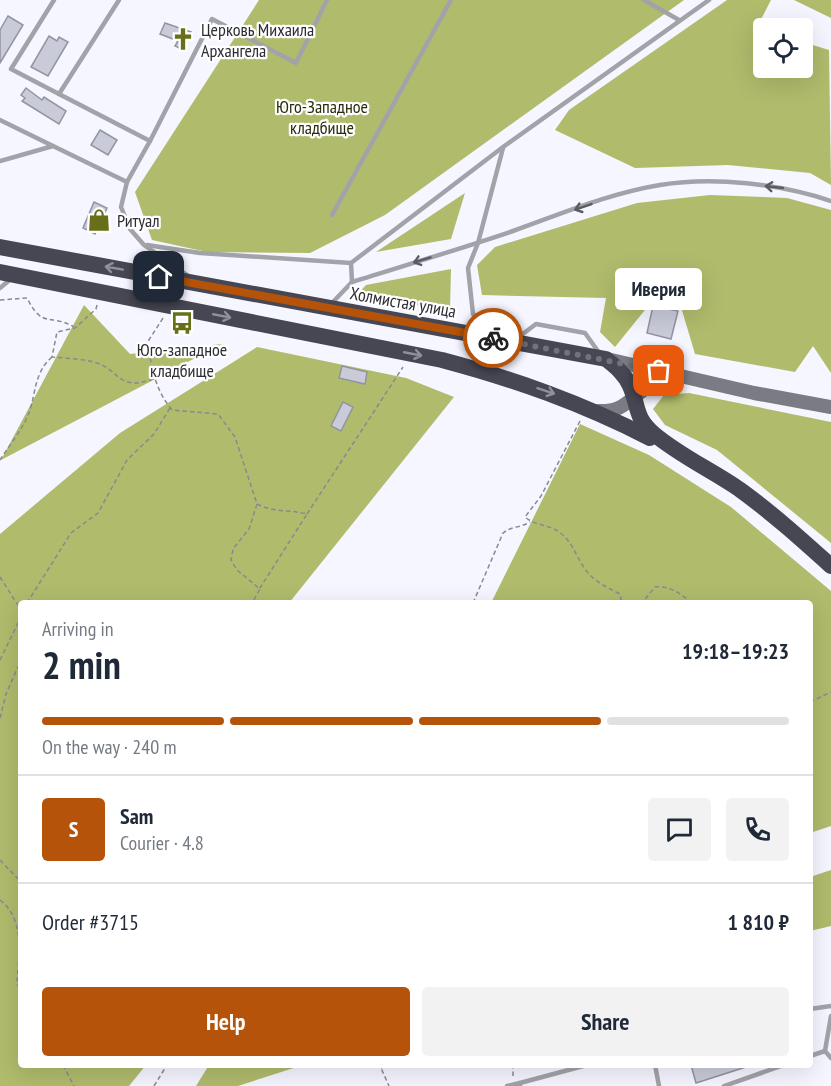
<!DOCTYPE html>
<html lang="en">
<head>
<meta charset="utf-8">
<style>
  :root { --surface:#fff; --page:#f2f2f3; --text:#1f2937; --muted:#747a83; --line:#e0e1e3; --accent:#b45309 }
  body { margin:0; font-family:"PT Sans Narrow",sans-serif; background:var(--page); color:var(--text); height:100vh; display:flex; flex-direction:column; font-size:22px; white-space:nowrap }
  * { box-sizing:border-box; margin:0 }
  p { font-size:20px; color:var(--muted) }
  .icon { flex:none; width:33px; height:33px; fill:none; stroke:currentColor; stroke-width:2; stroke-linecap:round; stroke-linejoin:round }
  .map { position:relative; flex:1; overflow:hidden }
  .sheet { position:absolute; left:18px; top:600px; width:795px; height:468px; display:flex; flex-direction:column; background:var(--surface); border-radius:6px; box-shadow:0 6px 24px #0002 }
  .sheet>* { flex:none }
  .controls { position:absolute; left:753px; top:18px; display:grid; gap:12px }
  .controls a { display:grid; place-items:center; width:60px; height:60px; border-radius:6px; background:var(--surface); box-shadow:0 6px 24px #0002; font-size:30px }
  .pin { position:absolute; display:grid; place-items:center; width:51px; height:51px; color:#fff; margin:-26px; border-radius:12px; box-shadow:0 3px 9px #0006 }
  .courier { position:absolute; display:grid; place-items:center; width:60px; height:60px; margin:-30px; border:4px solid #b45309; border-radius:50%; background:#fff; color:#222; box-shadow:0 2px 8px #0007 }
  .bubble { position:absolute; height:42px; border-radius:6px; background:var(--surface); box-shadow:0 6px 24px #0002; font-size:20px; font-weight:700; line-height:42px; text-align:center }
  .overview em { font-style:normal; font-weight:700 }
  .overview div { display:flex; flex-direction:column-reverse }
  .overview { display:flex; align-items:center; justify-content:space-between; height:102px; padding:0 24px }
  h1 { font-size:39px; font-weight:700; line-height:45px }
  .bar { display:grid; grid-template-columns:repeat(4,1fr); gap:9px 6px; align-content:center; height:72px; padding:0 24px }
  .bar i { height:8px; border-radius:4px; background:var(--line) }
  .bar .active { background:var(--accent) }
  .bar p { grid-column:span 4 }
  .line { display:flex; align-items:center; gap:15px; padding:0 24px; border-top:2px solid var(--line) }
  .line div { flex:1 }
  .round { display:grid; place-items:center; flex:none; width:63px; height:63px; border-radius:6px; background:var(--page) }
  .action { display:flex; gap:12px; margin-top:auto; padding:12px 24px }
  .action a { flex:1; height:69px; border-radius:6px; background:var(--accent); color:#fff; font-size:24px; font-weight:700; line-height:69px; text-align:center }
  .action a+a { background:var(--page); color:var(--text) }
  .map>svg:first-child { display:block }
</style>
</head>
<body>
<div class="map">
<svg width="831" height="1086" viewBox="0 0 831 1086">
  <rect width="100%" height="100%" fill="#f5f6ff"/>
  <!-- forest -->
  <g fill="#b0bb6c">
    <path d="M259 0H684L385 215 310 253 207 252 152 240 135 192Z"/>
    <path d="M727 0H771L756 29 763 31 764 68H802L803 42 829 50 831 185 810 173 728 165 635 168 555 130 569 110Z"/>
    <path d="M794 0H831V18Z"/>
    <path d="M465 193 451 239 376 252Z"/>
    <path d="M710 195 787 198 831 210V373L813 346 795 372 695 354 681 307 653 300 615 347 600 332 606 298 482 295 477 265 495 247 637 203Z"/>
    <path d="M451 269 450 310 356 296 366 285Z"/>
    <path d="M84 305 130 354 222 344 1 460Z"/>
    <path d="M257 347 406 378 454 397 289 603H21V1065H146L129 1086H0V534L120 433Z"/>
    <path d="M689 393 831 422V543L717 450 665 425 653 409 664 395Z"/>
    <path d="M580 424 649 455 731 507 831 591V826L810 833V603H491Z"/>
    <path d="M831 870V926L810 931V877Z"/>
    <path d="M209 1065H303L238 1086H196Z"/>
  </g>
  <!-- building -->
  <g fill="#cacbd9" stroke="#9294a0" stroke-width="1.5">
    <path d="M8 16 23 25 0 63V30Z"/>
    <path d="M165 23 191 32 182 49 175 46 178 41 160 34Z"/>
    <path d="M49 36 57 41 59 37 68 42 48 76 31 67Z"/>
    <path d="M26 88 42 100 44 97 66 111 59 124 22 101 25 98 21 95Z"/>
    <path d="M100 130 117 140 108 155 91 145Z"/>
    <path d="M94 202 107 208 95 234 83 228Z"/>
    <path d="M653 306 678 311 671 339 647 333Z"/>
    <path d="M342 366 367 372 365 384 339 378Z"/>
    <path d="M343 402 353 407 341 431 331 426Z"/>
    <path d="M691 1065H745L746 1067 696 1083Z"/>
  </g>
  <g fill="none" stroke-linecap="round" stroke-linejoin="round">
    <!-- path -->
    <g stroke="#898990" stroke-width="1.5" stroke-dasharray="4.5 3" stroke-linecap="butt">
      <path d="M0 300 27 298C43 330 51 313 74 327"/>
      <path d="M97 305 96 309 75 328 57 332 52 357C66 358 81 359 94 362 120 369 117 392 153 379"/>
      <path d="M163 318 147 343C153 370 154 388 172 410L218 414 235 437 257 504 249 529 233 549 231 560 237 570 260 589 252 603"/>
      <path d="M580 421 541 496 525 517C535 526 548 524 559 532 572 541 575 554 583 566 591 580 606 587 620 594L621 600 642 603 655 587C669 585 681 594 692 603"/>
      <path d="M0 460C10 444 24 428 30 410 36 390 35 372 52 357"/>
      <path d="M257 504C275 513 287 509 307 514L260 588"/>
      <path d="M307 514 403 367"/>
      <path d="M0 577 21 610"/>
      <path d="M27 603 71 533 98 513 127 460 154 434 170 408"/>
      <path d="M473 603 503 533C512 526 520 528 530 522"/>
      <path d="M0 660 21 617"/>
      <path d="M810 702 831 692"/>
      <path d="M0 718 6 694 21 660"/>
      <path d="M0 860 21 882"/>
      <path d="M0 900C26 920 18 956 17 984L21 990"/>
      <path d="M63 1065 74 1086"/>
      <path d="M376 1065 381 1068 389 1086"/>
      <path d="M381 1068 386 1065"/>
      <path d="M513 1076V1065"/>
      <path d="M154 1086 167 1065"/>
    </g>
    <!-- lane -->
    <g stroke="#a2a3a9" stroke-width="4.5">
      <path d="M54 0 11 69 59 94"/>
      <path d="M119 0 59 94 150 141"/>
      <path d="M644 0 679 20"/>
      <path d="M0 120 53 146"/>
      <path d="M0 161 53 146 127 182"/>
      <path d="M332 215 451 0"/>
      <path d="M147 245 200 253 351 263"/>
      <path d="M187 275 144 245 130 229 121 207 127 182 150 141 212 19 296 63 327 0"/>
      <path d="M352 282C406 265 460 249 513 231 561 214 610 193 660 185 714 176 780 184 831 201"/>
      <path d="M0 288 12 278"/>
      <path d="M332 303 352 282 351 263 503 147 709 0"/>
      <path d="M493 333 473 314 468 268 478 243 503 148"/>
      <path d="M516 339 536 324 585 333 600 354"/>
      <path d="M810 1009 831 1006"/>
      <path d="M831 1016 825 1051 831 1058"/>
      <path d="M810 1056 825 1051"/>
      <path d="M655 1065 659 1086"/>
      <path d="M520 1083 587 1065"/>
      <path d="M507 1086 520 1083V1086"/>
      <path d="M724 1086 784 1065"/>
    </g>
    <!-- secondary -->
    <g stroke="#7a7b83" stroke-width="14">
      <path d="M607 359 754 393 831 407"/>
      <path d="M598 411C623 412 627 401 645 389 656 382 667 380 678 379"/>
    </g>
    <!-- highway -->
    <g stroke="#464752" stroke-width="16">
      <path d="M0 247 606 359C615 366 625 374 630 386 639 406 634 417 654 434 679 455 711 470 739 489 771 512 801 539 831 566"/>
      <path d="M0 272 442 360C517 380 581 403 650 438"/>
    </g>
  </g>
  <!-- one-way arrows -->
  <defs><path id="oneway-shaft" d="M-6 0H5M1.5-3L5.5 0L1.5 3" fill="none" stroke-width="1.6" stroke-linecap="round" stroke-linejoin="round" transform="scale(1.5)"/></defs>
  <g stroke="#5b5c62">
    <use href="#oneway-shaft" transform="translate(774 187) rotate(-174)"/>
    <use href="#oneway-shaft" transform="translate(583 207) rotate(161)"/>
    <use href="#oneway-shaft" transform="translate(422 260) rotate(163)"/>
  </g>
  <g stroke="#909197">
    <use href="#oneway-shaft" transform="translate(114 268) rotate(-170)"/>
    <use href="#oneway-shaft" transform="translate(222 316) rotate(11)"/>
    <use href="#oneway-shaft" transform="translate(413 354) rotate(11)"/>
    <use href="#oneway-shaft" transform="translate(546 391) rotate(18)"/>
  </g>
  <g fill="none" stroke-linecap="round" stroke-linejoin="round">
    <!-- done -->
    <path stroke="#72737a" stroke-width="6" stroke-dasharray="0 10.8" d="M493 338 659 371"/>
    <!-- route -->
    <path stroke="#b45309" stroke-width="8" d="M159 277 493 338"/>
  </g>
  <!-- icons -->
  <defs>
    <g id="church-bare" transform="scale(1.8)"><path d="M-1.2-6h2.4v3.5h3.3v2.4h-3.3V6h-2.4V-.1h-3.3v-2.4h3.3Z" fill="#677018" stroke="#fff" stroke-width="2.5" paint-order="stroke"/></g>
    <g id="shop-bare" transform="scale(1.8)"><path d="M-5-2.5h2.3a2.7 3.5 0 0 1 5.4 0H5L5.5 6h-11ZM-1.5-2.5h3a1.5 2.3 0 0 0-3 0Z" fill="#677018" stroke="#fff" stroke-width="2.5" paint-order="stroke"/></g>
    <g id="bus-bare" transform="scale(1.8)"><path d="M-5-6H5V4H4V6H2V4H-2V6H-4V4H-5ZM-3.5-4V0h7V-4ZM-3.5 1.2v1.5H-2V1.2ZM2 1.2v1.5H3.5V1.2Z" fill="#677018" stroke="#fff" stroke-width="2.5" paint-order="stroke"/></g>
  </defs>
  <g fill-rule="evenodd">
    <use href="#church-bare" x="183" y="39"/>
    <use href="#shop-bare" x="99" y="220"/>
    <use href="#bus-bare" x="182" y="323"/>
  </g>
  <g text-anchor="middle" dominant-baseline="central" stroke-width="4.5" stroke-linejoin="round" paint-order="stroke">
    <!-- poi labels -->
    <g font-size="18" fill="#2c2c32" stroke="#fff" text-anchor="start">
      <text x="201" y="29">Церковь Михаила<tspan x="201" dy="21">Архангела</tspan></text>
      <text x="117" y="220">Ритуал</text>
      <text x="182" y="349" text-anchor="middle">Юго-западное<tspan x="182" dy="21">кладбище</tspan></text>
    </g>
    <!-- park labels -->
    <g font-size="18" fill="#292d0a" stroke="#fff">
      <text x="322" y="106">Юго-Западное<tspan x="322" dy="21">кладбище</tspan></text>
    </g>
    <!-- street labels -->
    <g font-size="18" fill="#2c2c32" stroke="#fff">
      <text transform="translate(403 302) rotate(10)">Холмистая улица</text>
    </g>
  </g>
</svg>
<div class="controls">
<a><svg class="icon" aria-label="locate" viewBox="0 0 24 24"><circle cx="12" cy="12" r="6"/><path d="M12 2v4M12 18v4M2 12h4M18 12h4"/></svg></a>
</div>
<div class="pin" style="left:659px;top:371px;background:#ea580c"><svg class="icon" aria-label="bag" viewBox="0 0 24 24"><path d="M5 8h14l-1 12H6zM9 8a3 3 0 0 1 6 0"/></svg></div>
<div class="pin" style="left:159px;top:277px;background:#1f2937"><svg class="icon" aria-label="home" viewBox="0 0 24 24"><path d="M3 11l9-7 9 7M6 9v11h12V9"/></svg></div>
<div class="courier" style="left:493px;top:338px"><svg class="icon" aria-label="bike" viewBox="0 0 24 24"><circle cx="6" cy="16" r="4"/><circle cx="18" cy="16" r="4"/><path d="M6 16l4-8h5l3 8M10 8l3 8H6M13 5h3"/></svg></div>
<div class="bubble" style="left:615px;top:268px;width:87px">Иверия</div>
<section class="sheet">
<div class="overview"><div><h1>2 min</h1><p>Arriving in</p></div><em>19:18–19:23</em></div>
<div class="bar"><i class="active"></i><i class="active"></i><i class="active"></i><i></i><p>On the way · 240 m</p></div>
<div class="line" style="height:108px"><b class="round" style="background:var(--accent);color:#fff">S</b><div><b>Sam</b><p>Courier · 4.8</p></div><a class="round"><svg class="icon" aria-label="chat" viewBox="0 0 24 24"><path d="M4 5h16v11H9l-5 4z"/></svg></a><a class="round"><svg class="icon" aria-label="phone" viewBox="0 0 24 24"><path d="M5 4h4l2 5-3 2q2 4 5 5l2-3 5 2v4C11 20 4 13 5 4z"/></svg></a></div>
<div class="line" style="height:78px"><div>Order #3715</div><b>1 810 ₽</b></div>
<div class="action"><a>Help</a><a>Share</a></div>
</section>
</div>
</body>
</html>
